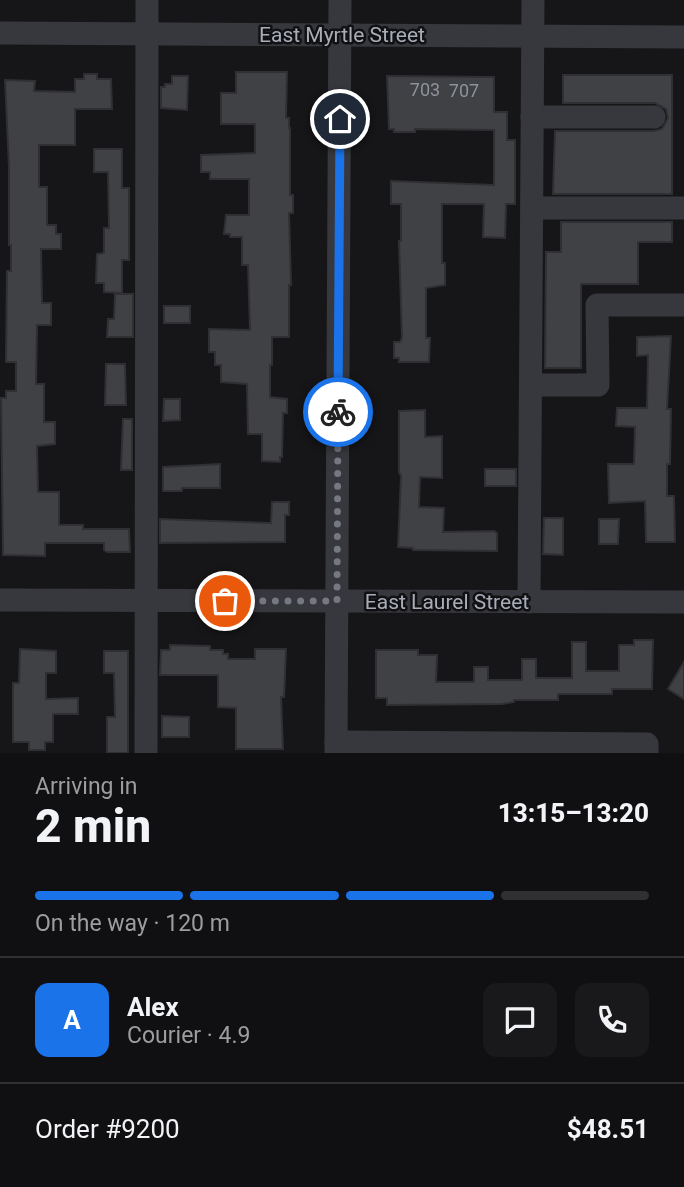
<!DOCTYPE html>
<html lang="en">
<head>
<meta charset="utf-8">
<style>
  :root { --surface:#101012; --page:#19191b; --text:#f1f3f6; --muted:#9c9d9f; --line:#303032; --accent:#1a73e8 }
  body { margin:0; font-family:Roboto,sans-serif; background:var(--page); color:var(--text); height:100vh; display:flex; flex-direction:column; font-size:26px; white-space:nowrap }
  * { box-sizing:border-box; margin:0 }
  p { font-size:23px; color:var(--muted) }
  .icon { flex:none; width:38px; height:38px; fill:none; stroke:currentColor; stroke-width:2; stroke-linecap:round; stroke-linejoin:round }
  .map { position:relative; height:753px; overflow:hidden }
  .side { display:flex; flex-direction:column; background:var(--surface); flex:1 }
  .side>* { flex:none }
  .pin { position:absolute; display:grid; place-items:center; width:60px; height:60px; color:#fff; margin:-30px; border:4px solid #fff; border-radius:50%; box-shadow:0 2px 7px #0007 }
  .courier { position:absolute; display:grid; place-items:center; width:70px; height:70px; margin:-35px; border:5px solid #1a73e8; border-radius:50%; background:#fff; color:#222; box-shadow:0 2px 9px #0007 }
  .headline em { font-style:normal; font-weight:800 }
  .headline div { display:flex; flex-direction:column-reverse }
  .headline { display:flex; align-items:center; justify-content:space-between; height:119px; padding:0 35px }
  h1 { font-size:46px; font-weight:800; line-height:52px }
  .bar { display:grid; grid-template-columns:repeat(4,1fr); gap:10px 7px; align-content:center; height:84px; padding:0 35px }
  .bar i { height:9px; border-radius:5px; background:var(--line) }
  .bar .selected { background:var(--accent) }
  .bar p { grid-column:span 4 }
  .line { display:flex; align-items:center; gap:18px; padding:0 35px; border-top:2px solid var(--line) }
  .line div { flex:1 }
  .round { display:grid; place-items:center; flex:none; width:74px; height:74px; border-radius:14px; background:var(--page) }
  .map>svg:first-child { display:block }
</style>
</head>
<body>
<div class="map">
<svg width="684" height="753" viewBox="0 0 684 753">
  <rect width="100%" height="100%" fill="#161618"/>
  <!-- building -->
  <g fill="#404145" stroke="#303034" stroke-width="2">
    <path d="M236 72H287L286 118H289V128H290V195H293V213H289L291 285H289V337H272V365H270V397L287 399V413H283L282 457H280V462L262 461V434H248L247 384 221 382V365H215V352H209V329L250 330 248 265H242V237H230V234H224L226 215H249V179H210V172H201V155L255 153V124H221V93H236Z"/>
    <path d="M84 74H97V79H111L112 109H75V145H39V187H47V225H56V234H61V249H41L42 303H51V325H37L36 384H44V422H55V444L37 446 38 492H59V525H83V529H129L130 552H107L104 550V543H45V556L3 555 1 398H6V391H16V362H6L7 271H11V245H9V167L5 80 35 81 34 91 75 92V79H84Z"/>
    <path d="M563 75H672V194H553L555 131H654L662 129 668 118 666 109 655 103H563Z"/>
    <path d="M172 76H188L187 110 161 108V87H165V84H172Z"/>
    <path d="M387 76 494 77V112H507V140H515V204H506L505 238 483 237 484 204H442V263H445V285L426 288V338H430L429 362H399V358H394V342H400L402 338 399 241H401V204H391V181L494 185V130L415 129V132H394V129H389Z"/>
    <path d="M94 149H122V188H129V260H122V293L104 292V283H96L97 254 104 253V228H109L108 172H94Z"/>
    <path d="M561 222H672V242H638V284H581V368H545L546 252H561Z"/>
    <path d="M115 294H133V337H107L108 319H114Z"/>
    <rect x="164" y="306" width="26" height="17"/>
    <path d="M671 336 667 409H671L670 464H667V496H674L675 542H646L645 501 609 503 608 464H634L635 427 616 426 617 408H647L648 355 637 356V337Z"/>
    <path d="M106 364H125L126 405H105Z"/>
    <path d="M164 399H180V420L163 421Z"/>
    <path d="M425 410V437L442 436V478L420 477 419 507 444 508 443 532 494 531 497 533V551L413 550V548L398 547 401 476 399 472V411Z"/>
    <path d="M123 419H132V470H121Z"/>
    <path d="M220 464V488H182V491H163V467Z"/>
    <rect x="485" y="469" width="31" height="17"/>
    <path d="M272 502H289V515H285V542L160 543V519L271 523Z"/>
    <path d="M544 518H563V555L543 554Z"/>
    <path d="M599 519H619L618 544H599Z"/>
    <path d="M634 640H653L652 689H612V694H558V700H514V702L502 704 387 705V698H376V650H418V655H437L436 682H474V667H488V680H522V659H536V678H572V642H586V671H619V645H634Z"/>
    <path d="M170 645 210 646V650H223V654H228V659H255V649H286L284 697H281L283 749H236V708L218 707V675H160L161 650H170Z"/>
    <path d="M20 649 56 651V673H46V699L78 698V714H53V742H45V750H29V742H13V683H19Z"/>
    <path d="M104 651H128V753H107V717H115L114 673H104Z"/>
    <path d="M684 662V699L668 689Z"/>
    <path d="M162 716 189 717V737H162Z"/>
  </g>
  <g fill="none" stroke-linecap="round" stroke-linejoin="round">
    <!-- minor -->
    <g stroke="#37383d" stroke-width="23">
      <path d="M0 33 684 37"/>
      <path d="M532 117H654"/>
      <path d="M532 208H684"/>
      <path d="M531 385H598L597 305H684"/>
      <path d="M0 600 684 602"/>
      <path d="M529 602 533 0"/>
      <path d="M336 742 647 744V753"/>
      <path d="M146 753 147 0"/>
      <path d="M336 753 340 0"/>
    </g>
  </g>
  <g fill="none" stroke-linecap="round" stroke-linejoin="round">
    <!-- done -->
    <path stroke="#757880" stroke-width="7" stroke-dasharray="0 12.6" d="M225 601H337L338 412"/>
    <!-- route -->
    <path stroke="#1a73e8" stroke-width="9" d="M338 412 340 119"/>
  </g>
  <g text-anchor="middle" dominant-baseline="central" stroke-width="5" stroke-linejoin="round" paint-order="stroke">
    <!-- number labels -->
    <g font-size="18" fill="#8e929b">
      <text x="425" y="89">703</text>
      <text x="464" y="90">707</text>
    </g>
    <!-- street labels -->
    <g font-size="21" fill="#a8adb8" stroke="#111113">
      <text x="342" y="35">East Myrtle Street</text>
      <text x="447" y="602">East Laurel Street</text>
    </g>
  </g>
</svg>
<div class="pin" style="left:225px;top:601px;background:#ea580c"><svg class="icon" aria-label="bag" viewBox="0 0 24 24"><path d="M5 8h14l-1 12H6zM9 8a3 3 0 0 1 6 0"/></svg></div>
<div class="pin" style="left:340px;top:119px;background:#1f2937"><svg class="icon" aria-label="home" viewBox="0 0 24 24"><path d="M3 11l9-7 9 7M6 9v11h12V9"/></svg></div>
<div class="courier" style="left:338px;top:412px"><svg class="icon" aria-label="bike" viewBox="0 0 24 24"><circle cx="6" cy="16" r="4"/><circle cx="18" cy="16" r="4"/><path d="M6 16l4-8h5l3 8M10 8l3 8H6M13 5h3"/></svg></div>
</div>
<section class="side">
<div class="headline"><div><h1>2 min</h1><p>Arriving in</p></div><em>13:15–13:20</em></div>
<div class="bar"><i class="selected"></i><i class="selected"></i><i class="selected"></i><i></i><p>On the way · 120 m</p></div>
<div class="line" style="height:126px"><b class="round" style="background:var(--accent);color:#fff">A</b><div><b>Alex</b><p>Courier · 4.9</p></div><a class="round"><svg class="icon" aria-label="chat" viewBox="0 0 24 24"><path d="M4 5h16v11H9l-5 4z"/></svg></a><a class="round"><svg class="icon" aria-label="phone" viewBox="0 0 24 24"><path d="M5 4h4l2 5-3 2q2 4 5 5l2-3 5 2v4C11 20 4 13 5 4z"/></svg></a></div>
<div class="line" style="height:91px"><div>Order #9200</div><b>$48.51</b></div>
</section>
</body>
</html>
